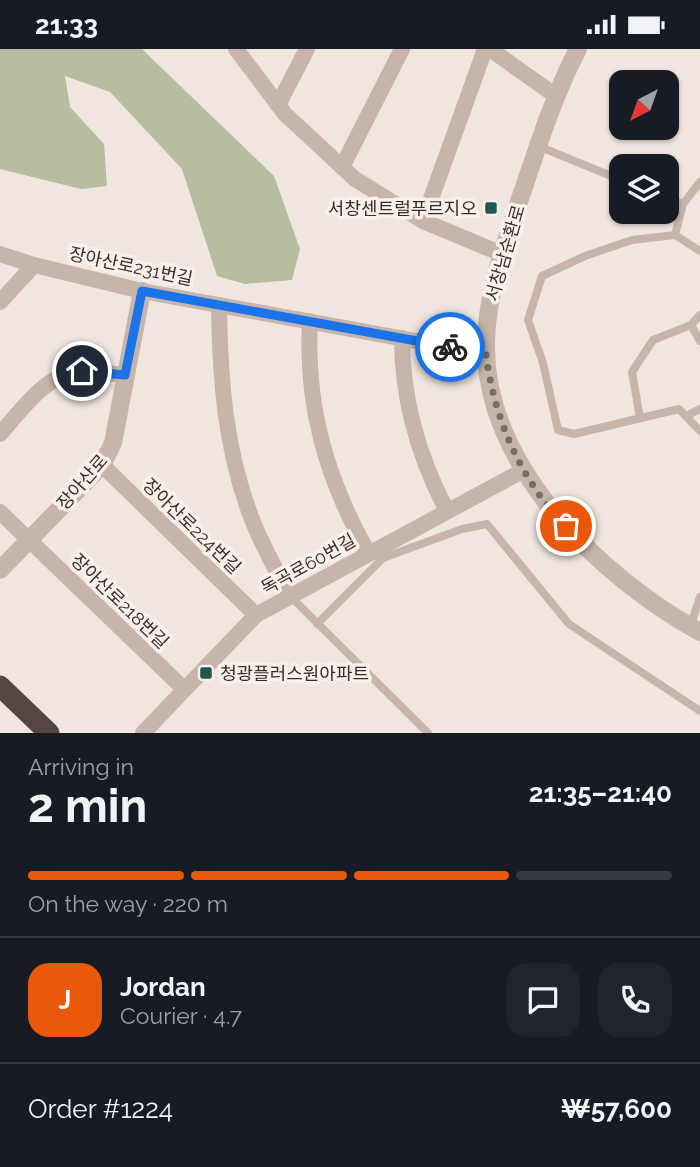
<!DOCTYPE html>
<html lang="en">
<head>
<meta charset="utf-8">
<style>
  :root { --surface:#171b24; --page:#20242c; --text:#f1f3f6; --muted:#9ea1a6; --line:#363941; --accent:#ea580c }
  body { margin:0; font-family:Raleway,"Noto Sans KR",sans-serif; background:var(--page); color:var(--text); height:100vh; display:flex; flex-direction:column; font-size:26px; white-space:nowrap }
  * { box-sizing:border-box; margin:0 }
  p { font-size:23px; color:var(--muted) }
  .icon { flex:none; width:38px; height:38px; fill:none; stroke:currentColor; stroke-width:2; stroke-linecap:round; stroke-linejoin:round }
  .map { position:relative; height:684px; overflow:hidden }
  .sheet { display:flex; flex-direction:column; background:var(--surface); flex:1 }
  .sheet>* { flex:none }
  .needle { width:46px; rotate:221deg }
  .tools { position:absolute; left:609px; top:21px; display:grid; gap:14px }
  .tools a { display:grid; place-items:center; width:70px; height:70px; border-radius:14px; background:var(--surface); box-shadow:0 2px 5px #0004; font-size:35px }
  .pin { position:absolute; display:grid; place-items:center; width:60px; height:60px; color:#fff; margin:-30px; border:4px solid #fff; border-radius:50%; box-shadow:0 2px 7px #0007 }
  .courier { position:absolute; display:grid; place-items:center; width:70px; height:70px; margin:-35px; border:5px solid #1a73e8; border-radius:50%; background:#fff; color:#222; box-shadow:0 2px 9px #0007 }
  .summary em { font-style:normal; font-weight:700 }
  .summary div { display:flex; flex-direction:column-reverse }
  .summary { display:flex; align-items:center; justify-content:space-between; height:119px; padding:0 28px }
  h1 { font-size:46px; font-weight:700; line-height:52px }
  .bar { display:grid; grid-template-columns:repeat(4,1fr); gap:10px 7px; align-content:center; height:84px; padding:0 28px }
  .bar i { height:9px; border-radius:5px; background:var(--line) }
  .bar .current { background:var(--accent) }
  .bar p { grid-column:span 4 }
  .line { display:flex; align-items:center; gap:18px; padding:0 28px; border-top:2px solid var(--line) }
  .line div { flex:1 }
  .round { display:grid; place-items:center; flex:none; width:74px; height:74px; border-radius:21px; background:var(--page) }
  .status { display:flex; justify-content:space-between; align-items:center; height:49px; padding:0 35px; background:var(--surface); direction:ltr }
  .status svg { height:19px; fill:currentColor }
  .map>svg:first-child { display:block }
</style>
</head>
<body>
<div class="status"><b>21:33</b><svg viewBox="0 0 49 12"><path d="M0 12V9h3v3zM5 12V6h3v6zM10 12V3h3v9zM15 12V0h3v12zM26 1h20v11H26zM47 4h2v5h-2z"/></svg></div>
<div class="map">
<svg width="700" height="684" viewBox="0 0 700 684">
  <rect width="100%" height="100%" fill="#f0e6df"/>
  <!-- green -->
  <path fill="#b7bea0" d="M0 0H142L274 127 300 200 292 231 245 235 217 227 182 120 110 43 65 27 70 58 104 95 107 137 81 140 0 120Z"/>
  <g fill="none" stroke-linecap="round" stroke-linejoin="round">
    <!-- service -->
    <g stroke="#c7b5ab" stroke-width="8">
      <path d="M538 97 621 131"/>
      <path d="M667 150 683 155 675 186 632 191 585 207 542 227 528 271 543 314 558 381 574 385 679 360 700 382"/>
      <path d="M683 155 700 133"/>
      <path d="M675 186 700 202"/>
      <path d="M691 276 700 292"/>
      <path d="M686 367 700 360"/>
      <path d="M640 369 632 323 653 291 691 276 700 266"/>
      <path d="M289 546 428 684"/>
      <path d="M317 575 383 509 462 480 487 475 569 575 700 662"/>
      <path d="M690 578 700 548"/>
    </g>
    <!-- minor -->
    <g stroke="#c7b5ab" stroke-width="16">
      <path d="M236 0 285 65 355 130 423 172 502 205"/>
      <path d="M490 0 556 47"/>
      <path d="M278 56 307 0"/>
      <path d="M342 118 402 0"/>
      <path d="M423 172 485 0"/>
      <path d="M0 205 34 216 142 242 487 305"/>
      <path d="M0 253 34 216"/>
      <path d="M219 256C220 331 225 402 253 473 263 498 277 522 289 546"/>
      <path d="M310 272C305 358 327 430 368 504"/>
      <path d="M402 289C402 351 418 407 447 462"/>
      <path d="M0 385C22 361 45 325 81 322 95 321 111 325 125 326"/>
      <path d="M102 416 256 566"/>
      <path d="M0 463 184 640"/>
      <path d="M143 684 256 566 524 421"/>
    </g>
    <!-- tertiary -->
    <g stroke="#c7b5ab" stroke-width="18">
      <path d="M578 0C554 46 539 94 522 144 506 191 487 242 486 293 483 416 600 528 700 583"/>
      <path d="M0 521 102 416 113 394 142 242"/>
    </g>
    <!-- motorway -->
    <path stroke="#564642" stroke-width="21" d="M0 637 49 684"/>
  </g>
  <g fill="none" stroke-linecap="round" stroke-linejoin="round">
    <!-- done -->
    <path stroke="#776d69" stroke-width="7" stroke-dasharray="0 12.6" d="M450 298 486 305C494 369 520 431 566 477"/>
    <!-- route -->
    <path stroke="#1a73e8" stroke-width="9" d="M82 322 125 326 142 242 450 298"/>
  </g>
  <!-- markers -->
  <g fill="#235452" stroke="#f8f1eb" stroke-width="2.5">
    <rect x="484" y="152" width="14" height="14" rx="3.5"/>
    <rect x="199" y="617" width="14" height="14" rx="3.5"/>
  </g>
  <g text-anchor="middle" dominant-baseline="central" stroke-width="7" stroke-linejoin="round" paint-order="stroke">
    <!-- poi labels -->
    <g font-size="18" fill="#362c2a" stroke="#f8f1eb" text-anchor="end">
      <text x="477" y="159">서창센트럴푸르지오</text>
      <text x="220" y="624" text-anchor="start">청광플러스원아파트</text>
    </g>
    <!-- street labels -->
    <g font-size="18" fill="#362c2a" stroke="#f8f1eb">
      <text transform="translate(505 204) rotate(-74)">서창남순환로</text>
      <text transform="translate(131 217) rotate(12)">장아산로231번길</text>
      <text transform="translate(82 433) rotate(-49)">장아산로</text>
      <text transform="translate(192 477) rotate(44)">장아산로224번길</text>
      <text transform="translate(308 515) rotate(-29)">독곡로60번길</text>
      <text transform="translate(120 552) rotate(44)">장아산로218번길</text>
    </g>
  </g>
</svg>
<div class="tools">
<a><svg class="needle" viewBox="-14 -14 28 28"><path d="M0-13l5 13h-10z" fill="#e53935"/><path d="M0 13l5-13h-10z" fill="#9ea1a6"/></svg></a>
<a><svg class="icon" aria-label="layers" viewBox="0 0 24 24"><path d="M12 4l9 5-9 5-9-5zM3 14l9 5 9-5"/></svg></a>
</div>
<div class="pin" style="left:566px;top:477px;background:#ea580c"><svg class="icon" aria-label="bag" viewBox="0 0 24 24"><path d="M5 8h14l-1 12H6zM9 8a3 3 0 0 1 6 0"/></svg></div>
<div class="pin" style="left:82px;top:322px;background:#1f2937"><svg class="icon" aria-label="home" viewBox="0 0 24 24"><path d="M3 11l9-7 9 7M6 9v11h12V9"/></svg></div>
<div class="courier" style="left:450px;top:298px"><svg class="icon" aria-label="bike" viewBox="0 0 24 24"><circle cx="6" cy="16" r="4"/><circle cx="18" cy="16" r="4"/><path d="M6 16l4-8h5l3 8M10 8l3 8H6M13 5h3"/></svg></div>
</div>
<section class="sheet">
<div class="summary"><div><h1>2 min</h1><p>Arriving in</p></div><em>21:35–21:40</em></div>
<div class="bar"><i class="current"></i><i class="current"></i><i class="current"></i><i></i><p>On the way · 220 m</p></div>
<div class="line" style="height:126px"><b class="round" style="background:var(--accent);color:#fff">J</b><div><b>Jordan</b><p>Courier · 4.7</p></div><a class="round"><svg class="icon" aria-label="chat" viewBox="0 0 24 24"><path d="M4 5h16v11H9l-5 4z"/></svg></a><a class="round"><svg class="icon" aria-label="phone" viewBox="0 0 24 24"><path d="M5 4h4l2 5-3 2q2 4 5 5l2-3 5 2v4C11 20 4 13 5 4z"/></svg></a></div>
<div class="line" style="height:91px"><div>Order #1224</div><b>₩57,600</b></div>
</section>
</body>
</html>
